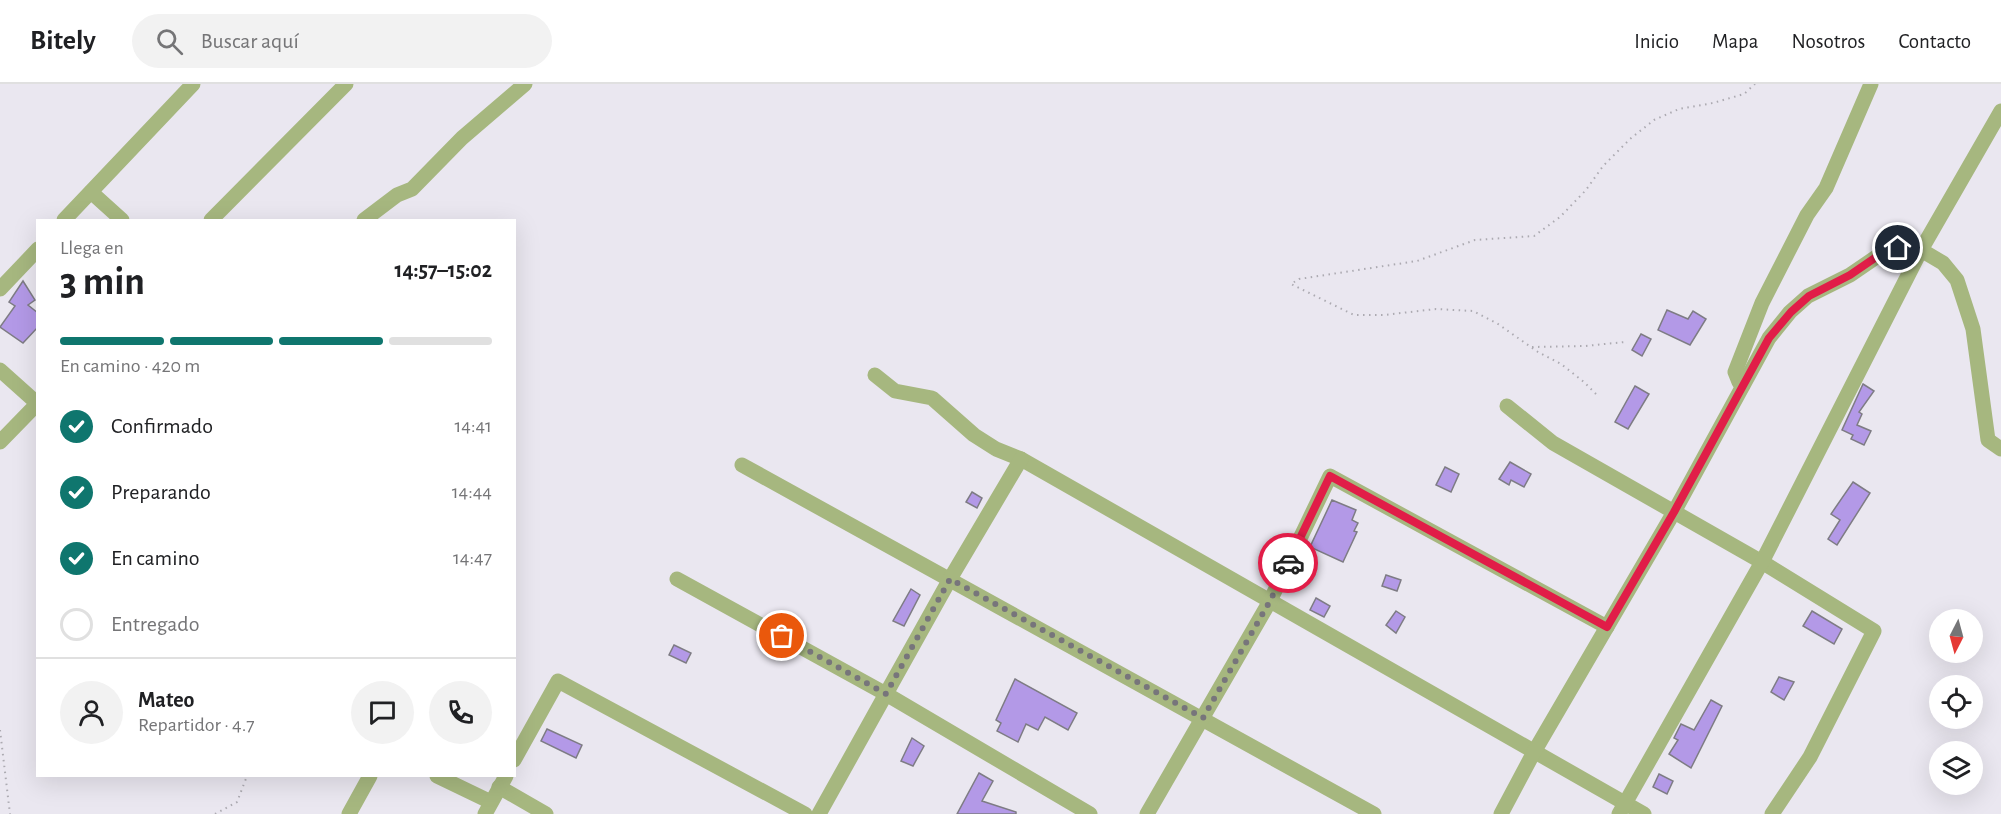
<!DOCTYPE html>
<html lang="es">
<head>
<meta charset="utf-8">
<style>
  :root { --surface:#fff; --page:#f2f2f2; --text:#202124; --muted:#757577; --line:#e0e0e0; --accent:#0f766e }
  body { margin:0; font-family:"Alegreya Sans",sans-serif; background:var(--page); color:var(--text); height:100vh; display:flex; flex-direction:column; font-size:22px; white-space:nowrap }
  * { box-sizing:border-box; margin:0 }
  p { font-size:20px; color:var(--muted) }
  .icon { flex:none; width:33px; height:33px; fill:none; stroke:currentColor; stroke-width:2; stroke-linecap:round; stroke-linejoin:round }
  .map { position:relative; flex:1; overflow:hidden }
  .details { position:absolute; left:36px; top:135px; width:480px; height:558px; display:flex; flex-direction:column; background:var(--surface); border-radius:0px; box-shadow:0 6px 24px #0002 }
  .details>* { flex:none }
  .needle { width:39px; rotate:186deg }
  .fabs { position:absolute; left:1929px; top:525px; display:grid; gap:12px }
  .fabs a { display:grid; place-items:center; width:54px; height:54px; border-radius:50%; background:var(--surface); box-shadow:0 6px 24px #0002; font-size:30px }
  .pin { position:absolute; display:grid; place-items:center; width:51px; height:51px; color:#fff; margin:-26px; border:3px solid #fff; border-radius:50%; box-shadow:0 2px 6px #0007 }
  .courier { position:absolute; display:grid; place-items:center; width:60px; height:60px; margin:-30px; border:4px solid #e11d48; border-radius:50%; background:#fff; color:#222; box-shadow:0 2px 8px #0007 }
  .summary em { font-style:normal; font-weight:700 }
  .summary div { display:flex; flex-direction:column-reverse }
  .summary { display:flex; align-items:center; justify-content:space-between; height:102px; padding:0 24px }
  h1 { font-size:39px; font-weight:700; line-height:45px }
  .bar { display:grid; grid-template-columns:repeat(4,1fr); gap:9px 6px; align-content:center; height:72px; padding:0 24px }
  .bar i { height:8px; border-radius:4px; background:var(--line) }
  .bar .current { background:var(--accent) }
  .bar p { grid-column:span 4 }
  .line { display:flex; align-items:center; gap:15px; padding:0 24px; border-top:2px solid var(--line) }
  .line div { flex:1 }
  .round { display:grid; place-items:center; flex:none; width:63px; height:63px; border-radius:32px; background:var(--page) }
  ol { padding:0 24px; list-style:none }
  li { display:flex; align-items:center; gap:18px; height:66px }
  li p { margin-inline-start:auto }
  li .icon { padding:6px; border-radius:50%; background:var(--accent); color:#fff; stroke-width:4 }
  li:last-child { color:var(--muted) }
  li i { width:33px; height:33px; border:3px solid var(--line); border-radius:50% }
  header { display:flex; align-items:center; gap:36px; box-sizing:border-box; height:84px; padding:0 30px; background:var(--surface); border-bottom:2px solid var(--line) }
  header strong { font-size:28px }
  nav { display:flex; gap:33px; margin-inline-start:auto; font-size:21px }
  .search { width:420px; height:54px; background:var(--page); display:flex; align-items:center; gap:15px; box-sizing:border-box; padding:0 21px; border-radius:33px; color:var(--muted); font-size:22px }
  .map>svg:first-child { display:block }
</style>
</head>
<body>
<header>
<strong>Bitely</strong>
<div class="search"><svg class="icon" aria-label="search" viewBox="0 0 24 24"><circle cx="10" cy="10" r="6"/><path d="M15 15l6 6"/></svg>Buscar aquí</div>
<nav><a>Inicio</a><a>Mapa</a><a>Nosotros</a><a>Contacto</a></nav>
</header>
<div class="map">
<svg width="2001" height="730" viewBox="0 0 2001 730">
  <rect width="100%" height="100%" fill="#eae7f0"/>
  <!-- building -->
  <g fill="#b399e7" stroke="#7e7c84" stroke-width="1.5">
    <path d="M23 197 35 216 28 221 38 229V243L23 259 0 243 15 222 9 218Z"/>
    <path d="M1667 226 1688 235 1693 227 1706 235 1690 261 1658 246Z"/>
    <path d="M1641 250 1651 255 1642 272 1632 266Z"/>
    <path d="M1863 300 1874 307 1859 328 1862 330 1857 341 1871 347 1864 361 1851 355 1853 351 1842 346Z"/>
    <path d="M1635 302 1649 310 1628 345 1615 338Z"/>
    <path d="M1510 378 1531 390 1524 403 1511 396 1509 401 1499 395Z"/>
    <path d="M1445 383 1459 390 1451 408 1436 401Z"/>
    <path d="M1853 398 1870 409 1837 461 1828 455 1840 436 1831 430Z"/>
    <path d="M972 408 982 414 977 424 966 418Z"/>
    <path d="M1332 416 1356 426 1352 436 1358 439 1354 447 1357 448 1343 478 1310 463Z"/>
    <path d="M1386 491 1401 496 1397 507 1382 502Z"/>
    <path d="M911 505 920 511 904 542 893 537Z"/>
    <path d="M1316 514 1330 522 1324 533 1310 526Z"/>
    <path d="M1396 527 1405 533 1396 549 1386 541Z"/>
    <path d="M1812 527 1842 545 1834 560 1803 542Z"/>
    <path d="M674 561 691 569 686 579 669 571Z"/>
    <path d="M1779 593 1794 598 1784 616 1771 608Z"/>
    <path d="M1015 595 1077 629 1068 646 1045 633 1038 646 1026 640 1018 658 997 647 1001 639 996 636Z"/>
    <path d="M1711 616 1722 622 1691 684 1669 670 1678 656 1674 654 1681 640 1694 646Z"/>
    <path d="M547 645 582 661 576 674 541 657Z"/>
    <path d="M912 654 924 662 913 682 901 677Z"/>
    <path d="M979 689 993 697 982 717 1016 728V730H957Z"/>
    <path d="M1659 690 1673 697 1667 710 1653 703Z"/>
  </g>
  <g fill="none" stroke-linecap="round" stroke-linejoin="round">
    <!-- path -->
    <g stroke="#acaab1" stroke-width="2" stroke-dasharray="1.5 4.5" stroke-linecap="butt">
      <path d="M1532 263 1585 262 1625 258"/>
      <path d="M1596 310 1584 298 1561 280 1538 268 1498 240 1473 227 1436 225 1384 231H1354L1291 200 1299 195 1417 177 1475 156 1534 152 1560 133 1586 106 1603 82 1630 55 1654 36 1679 25 1713 19 1744 10 1755 0"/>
      <path d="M0 646 10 730"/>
      <path d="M215 730 237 718 247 692"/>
    </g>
    <!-- minor -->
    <g stroke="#a6b77f" stroke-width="15">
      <path d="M91 108 122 136"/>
      <path d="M64 136 193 0"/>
      <path d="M211 136 346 0"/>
      <path d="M364 136 397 111 412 105 462 54 525 0"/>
      <path d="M0 205 38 165"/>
      <path d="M0 286 38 320"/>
      <path d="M875 291 895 307 932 314 974 351 996 365 1021 375 1644 730"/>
      <path d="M1743 301 1739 298 1735 288 1762 219 1807 131 1826 104 1871 0"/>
      <path d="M1507 322 1553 359 1762 478 1874 547 1810 673 1772 730"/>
      <path d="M0 358 38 319"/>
      <path d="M742 381 1374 730"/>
      <path d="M677 495 886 610 1090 730"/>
      <path d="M514 676 558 597 805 730"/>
      <path d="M437 692 491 718"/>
      <path d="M499 703 546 730"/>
      <path d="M349 730 370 692"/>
      <path d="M485 730 506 692"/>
      <path d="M819 730 950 495 1021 375"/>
      <path d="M1147 730 1270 517 1330 392 1607 543"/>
      <path d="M1501 730 1534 668 1674 428 1769 254 1790 228 1808 212 1850 191 1885 167 1898 164 1921 166 1943 179 1957 196 1973 245 1988 356 2001 365"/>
      <path d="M1619 730 1762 478 1921 166 2001 27"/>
    </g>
  </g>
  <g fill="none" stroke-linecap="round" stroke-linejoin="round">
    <!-- done -->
    <path stroke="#77757b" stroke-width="6" stroke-dasharray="0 10.8" d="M782 552 886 610 950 495 1203 634 1270 517 1288 479"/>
    <!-- route -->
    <path stroke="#e11d48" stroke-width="8" d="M1288 479 1330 392 1607 543 1674 428 1769 254 1791 228 1809 212 1850 191 1885 167 1898 164"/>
  </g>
</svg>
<div class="fabs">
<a><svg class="needle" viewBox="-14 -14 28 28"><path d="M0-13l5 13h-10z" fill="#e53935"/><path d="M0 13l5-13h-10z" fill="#757577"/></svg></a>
<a><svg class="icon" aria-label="locate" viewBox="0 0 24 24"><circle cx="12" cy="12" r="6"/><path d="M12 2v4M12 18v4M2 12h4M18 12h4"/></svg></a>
<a><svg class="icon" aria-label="layers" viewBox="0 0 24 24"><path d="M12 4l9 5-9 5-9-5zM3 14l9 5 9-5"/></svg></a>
</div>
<div class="pin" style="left:782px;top:552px;background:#ea580c"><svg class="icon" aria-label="bag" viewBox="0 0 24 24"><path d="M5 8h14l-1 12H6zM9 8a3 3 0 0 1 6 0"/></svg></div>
<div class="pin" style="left:1898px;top:164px;background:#1f2937"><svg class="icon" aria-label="home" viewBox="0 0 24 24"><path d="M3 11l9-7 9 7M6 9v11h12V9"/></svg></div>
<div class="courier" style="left:1288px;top:479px"><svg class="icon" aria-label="car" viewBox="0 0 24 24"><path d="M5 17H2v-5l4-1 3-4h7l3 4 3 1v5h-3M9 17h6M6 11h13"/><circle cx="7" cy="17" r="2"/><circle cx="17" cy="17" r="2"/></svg></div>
<section class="details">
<div class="summary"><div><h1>3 min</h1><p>Llega en</p></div><em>14:57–15:02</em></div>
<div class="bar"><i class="current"></i><i class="current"></i><i class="current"></i><i></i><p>En camino · 420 m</p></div>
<ol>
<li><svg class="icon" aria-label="check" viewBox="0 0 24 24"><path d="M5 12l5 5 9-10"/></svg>Confirmado<p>14:41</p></li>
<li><svg class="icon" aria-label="check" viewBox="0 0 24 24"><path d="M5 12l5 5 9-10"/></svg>Preparando<p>14:44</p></li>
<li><svg class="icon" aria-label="check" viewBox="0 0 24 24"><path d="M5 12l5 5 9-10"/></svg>En camino<p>14:47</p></li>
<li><i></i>Entregado</li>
</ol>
<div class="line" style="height:108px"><a class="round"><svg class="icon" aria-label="person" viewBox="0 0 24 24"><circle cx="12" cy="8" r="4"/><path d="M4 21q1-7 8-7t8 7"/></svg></a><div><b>Mateo</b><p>Repartidor · 4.7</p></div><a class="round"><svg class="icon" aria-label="chat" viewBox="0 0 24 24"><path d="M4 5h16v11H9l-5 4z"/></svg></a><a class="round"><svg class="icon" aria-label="phone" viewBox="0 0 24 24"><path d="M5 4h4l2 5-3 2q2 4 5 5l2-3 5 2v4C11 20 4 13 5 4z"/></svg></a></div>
</section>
</div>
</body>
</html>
